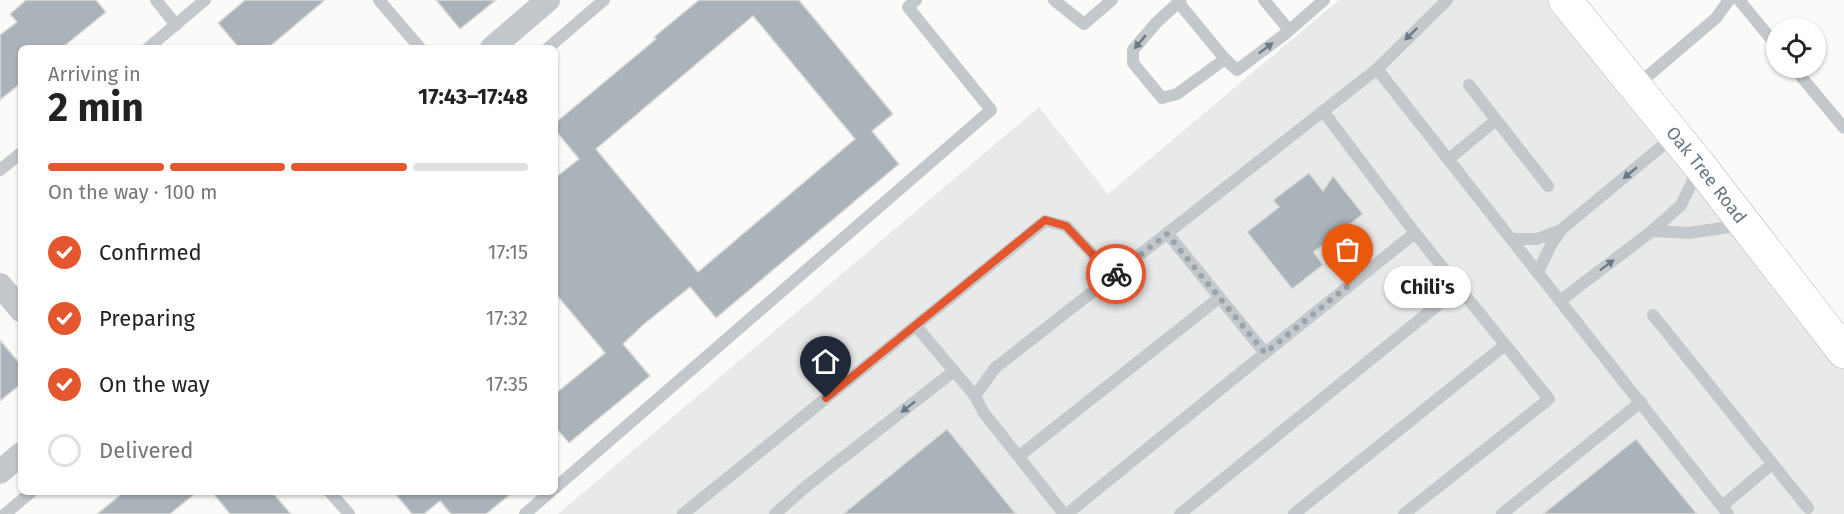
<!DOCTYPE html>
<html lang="en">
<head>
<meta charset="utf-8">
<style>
  :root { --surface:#fff; --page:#f6f6f6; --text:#222; --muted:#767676; --line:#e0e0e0; --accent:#e4572e }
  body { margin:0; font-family:"Fira Sans",sans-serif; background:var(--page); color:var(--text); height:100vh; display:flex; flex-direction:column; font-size:22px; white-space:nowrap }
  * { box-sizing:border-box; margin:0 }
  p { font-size:20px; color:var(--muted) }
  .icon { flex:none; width:33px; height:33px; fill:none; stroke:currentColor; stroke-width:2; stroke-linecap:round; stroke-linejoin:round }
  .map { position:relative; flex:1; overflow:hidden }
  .panel { position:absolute; left:18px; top:45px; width:540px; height:450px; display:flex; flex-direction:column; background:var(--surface); border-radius:9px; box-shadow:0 2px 4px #0004 }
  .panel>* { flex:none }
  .tools { position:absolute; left:1766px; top:18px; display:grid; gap:12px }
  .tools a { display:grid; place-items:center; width:60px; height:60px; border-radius:50%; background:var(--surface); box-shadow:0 2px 4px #0004; font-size:30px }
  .pin { position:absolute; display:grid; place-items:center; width:51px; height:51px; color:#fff; margin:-62px -26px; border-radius:50% 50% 50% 0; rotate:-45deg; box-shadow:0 0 6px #0007 }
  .pin .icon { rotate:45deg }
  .courier { position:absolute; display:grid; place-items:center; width:60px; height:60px; margin:-30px; border:4px solid #e4572e; border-radius:50%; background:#fff; color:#222; box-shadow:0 2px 8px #0007 }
  .bubble { position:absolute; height:42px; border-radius:21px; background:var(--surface); box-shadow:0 2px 4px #0004; font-size:20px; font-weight:700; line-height:42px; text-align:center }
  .summary em { font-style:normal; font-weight:700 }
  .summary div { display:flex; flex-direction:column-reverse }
  .summary { display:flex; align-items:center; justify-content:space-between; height:102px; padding:0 30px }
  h1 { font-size:39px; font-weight:700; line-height:45px }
  .bar { display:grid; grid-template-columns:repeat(4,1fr); gap:9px 6px; align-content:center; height:72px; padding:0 30px }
  .bar i { height:8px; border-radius:4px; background:var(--line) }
  .bar .current { background:var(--accent) }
  .bar p { grid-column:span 4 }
  ol { padding:0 30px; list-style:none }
  li { display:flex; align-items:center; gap:18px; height:66px }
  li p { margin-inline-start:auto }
  li .icon { padding:6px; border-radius:50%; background:var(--accent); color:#fff; stroke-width:4 }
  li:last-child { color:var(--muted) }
  li i { width:33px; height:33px; border:3px solid var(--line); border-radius:50% }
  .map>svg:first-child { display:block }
</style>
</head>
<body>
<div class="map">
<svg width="1844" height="514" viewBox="0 0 1844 514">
  <rect width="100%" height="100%" fill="#fafaf8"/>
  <!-- built -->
  <path fill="#e8e9e9" d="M1339 0H1565L1844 352V514H558L1039 107 1108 194Z"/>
  <!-- building -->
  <g fill="#aab3b9" stroke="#dcdcda" stroke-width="1.5" fill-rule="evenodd">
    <path d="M26 0H96L106 12 62 48H21V83L0 100V35L17 22 10 14Z"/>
    <path d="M245 0H325L268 48H239L218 23Z"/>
    <path d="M436 0H496L460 29Z"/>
    <path d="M699 0H799L893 114 872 131 899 164 716 318 690 287 643 325 623 344 650 376 569 443 555 427V394L605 353 555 293V178L579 159 555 130V123L656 39 654 37ZM753 16 855 139 698 272 596 149Z"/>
    <path d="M1309 173 1323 191 1333 176 1363 214 1314 252 1323 265 1292 289 1247 232 1279 207 1273 200Z"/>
    <path d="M0 340 21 365V384L0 401Z"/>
    <path d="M947 429 1016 514H843Z"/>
    <path d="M1636 439 1697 514H1543Z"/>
    <path d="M124 492H197L170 514H97Z"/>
    <path d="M212 492H272L291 514H230Z"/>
    <path d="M394 492H513L486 514H451L440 501 424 514H412Z"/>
  </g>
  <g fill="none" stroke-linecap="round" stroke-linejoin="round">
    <!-- secondary casing -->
    <g stroke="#b3babf" stroke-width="34">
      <g id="secondary">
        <path id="s1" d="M1565 0 1700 166 1844 352"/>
      </g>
    </g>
    <!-- lane -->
    <g stroke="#c3c8cc" stroke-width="12">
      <path d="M156 0 176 25"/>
      <path d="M379 0 420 48"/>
      <path d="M1054 0 1084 24 1112 0"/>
      <path d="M1181 0 1156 23 1133 50V63L1162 98 1177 94 1225 59 1237 70 1285 34 1324 0"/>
      <path d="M1264 0 1289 30"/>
      <path d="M1739 0 1776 45"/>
      <path d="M1178 2 1225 59"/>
      <path d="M148 48 205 0"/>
      <path d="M548 48 604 0"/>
      <path d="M1794 68 1844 128"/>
      <path d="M1377 69 1728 514"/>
      <path d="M1469 85 1548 186"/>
      <path d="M1636 86 1716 18 1729 0"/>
      <path d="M1449 159 1496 120"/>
      <path d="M0 170 21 153"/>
      <path d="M1652 231 1681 205 1699 168"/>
      <path d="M1167 233 1265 353 1415 233 1323 111"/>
      <path d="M1513 239H1537L1561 230"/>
      <path d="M1538 272 1552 243 1562 229 1674 136"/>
      <path d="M1561 300 1652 231 1689 233 1743 225"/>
      <path d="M1653 315 1808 508"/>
      <path d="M916 326 975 396"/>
      <path d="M1019 456 1219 298"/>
      <path d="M555 488 991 110 908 7 916 0"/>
      <path d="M330 492 349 514"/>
      <path d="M1722 506 1772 464"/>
      <path d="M5 514 31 492"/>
      <path d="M525 514 550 492"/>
      <path d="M683 514 1045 221 1066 226 1113 276"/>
      <path d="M775 514 809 484 954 371"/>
      <path d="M1064 514 984 413 975 396 995 368 1377 69 1447 0"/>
      <path d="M1067 514 1265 353"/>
      <path d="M1180 514 1460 287"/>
      <path d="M1294 514 1505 345"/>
      <path d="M1404 514 1549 399 1415 233"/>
      <path d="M1502 514 1641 402"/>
    </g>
    <!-- street -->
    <g stroke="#c3c8cc" stroke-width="24">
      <path d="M492 48 548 0"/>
      <path d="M0 285 21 310"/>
      <path d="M0 472 21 454"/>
    </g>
    <!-- secondary -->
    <use href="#secondary" stroke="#fff" stroke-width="33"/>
  </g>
  <!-- one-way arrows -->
  <defs><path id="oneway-solid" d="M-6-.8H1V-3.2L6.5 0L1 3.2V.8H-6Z" transform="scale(1.5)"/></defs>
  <g fill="#6a7a87">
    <use href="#oneway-solid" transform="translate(1411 34) rotate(136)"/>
    <use href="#oneway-solid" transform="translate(1140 42) rotate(130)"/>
    <use href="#oneway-solid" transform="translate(1266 48) rotate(-37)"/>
    <use href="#oneway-solid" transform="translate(1630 173) rotate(140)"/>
    <use href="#oneway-solid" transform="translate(1607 265) rotate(-37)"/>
    <use href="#oneway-solid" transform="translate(908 407) rotate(142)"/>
  </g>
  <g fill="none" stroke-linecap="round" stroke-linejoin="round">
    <!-- done -->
    <path stroke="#99a4ac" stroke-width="6" stroke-dasharray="0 10.8" d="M1116 274 1167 234 1265 353 1348 286"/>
    <!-- route -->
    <path stroke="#e4572e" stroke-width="8" d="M826 398 1045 220 1066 226 1113 276 1116 274"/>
  </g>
  <g text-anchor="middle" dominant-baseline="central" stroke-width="6" stroke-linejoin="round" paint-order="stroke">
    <!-- street labels -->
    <g font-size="18" fill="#657683" stroke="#fff">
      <text stroke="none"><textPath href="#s1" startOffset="225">Oak Tree Road</textPath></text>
    </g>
  </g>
</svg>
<div class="tools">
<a><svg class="icon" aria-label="locate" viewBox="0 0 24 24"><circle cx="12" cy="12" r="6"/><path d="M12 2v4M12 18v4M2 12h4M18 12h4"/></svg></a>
</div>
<div class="pin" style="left:1348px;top:286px;background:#ea580c"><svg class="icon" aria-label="bag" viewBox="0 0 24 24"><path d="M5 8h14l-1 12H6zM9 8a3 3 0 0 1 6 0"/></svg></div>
<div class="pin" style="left:826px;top:398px;background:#1f2937"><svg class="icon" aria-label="home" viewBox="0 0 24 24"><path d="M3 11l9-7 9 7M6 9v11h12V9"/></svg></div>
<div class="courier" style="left:1116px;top:274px"><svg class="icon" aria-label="bike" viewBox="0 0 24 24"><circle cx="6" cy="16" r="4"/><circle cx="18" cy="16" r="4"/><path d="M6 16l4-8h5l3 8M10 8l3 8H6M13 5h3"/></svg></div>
<div class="bubble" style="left:1384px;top:266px;width:87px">Chili's</div>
<section class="panel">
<div class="summary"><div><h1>2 min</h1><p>Arriving in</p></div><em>17:43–17:48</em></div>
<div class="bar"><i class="current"></i><i class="current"></i><i class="current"></i><i></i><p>On the way · 100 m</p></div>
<ol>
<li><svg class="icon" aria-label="check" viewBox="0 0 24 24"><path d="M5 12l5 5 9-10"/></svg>Confirmed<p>17:15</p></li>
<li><svg class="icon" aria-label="check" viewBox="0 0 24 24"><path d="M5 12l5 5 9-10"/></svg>Preparing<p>17:32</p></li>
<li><svg class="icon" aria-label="check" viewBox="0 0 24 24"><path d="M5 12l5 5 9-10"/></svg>On the way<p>17:35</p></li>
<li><i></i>Delivered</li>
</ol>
</section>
</div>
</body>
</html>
